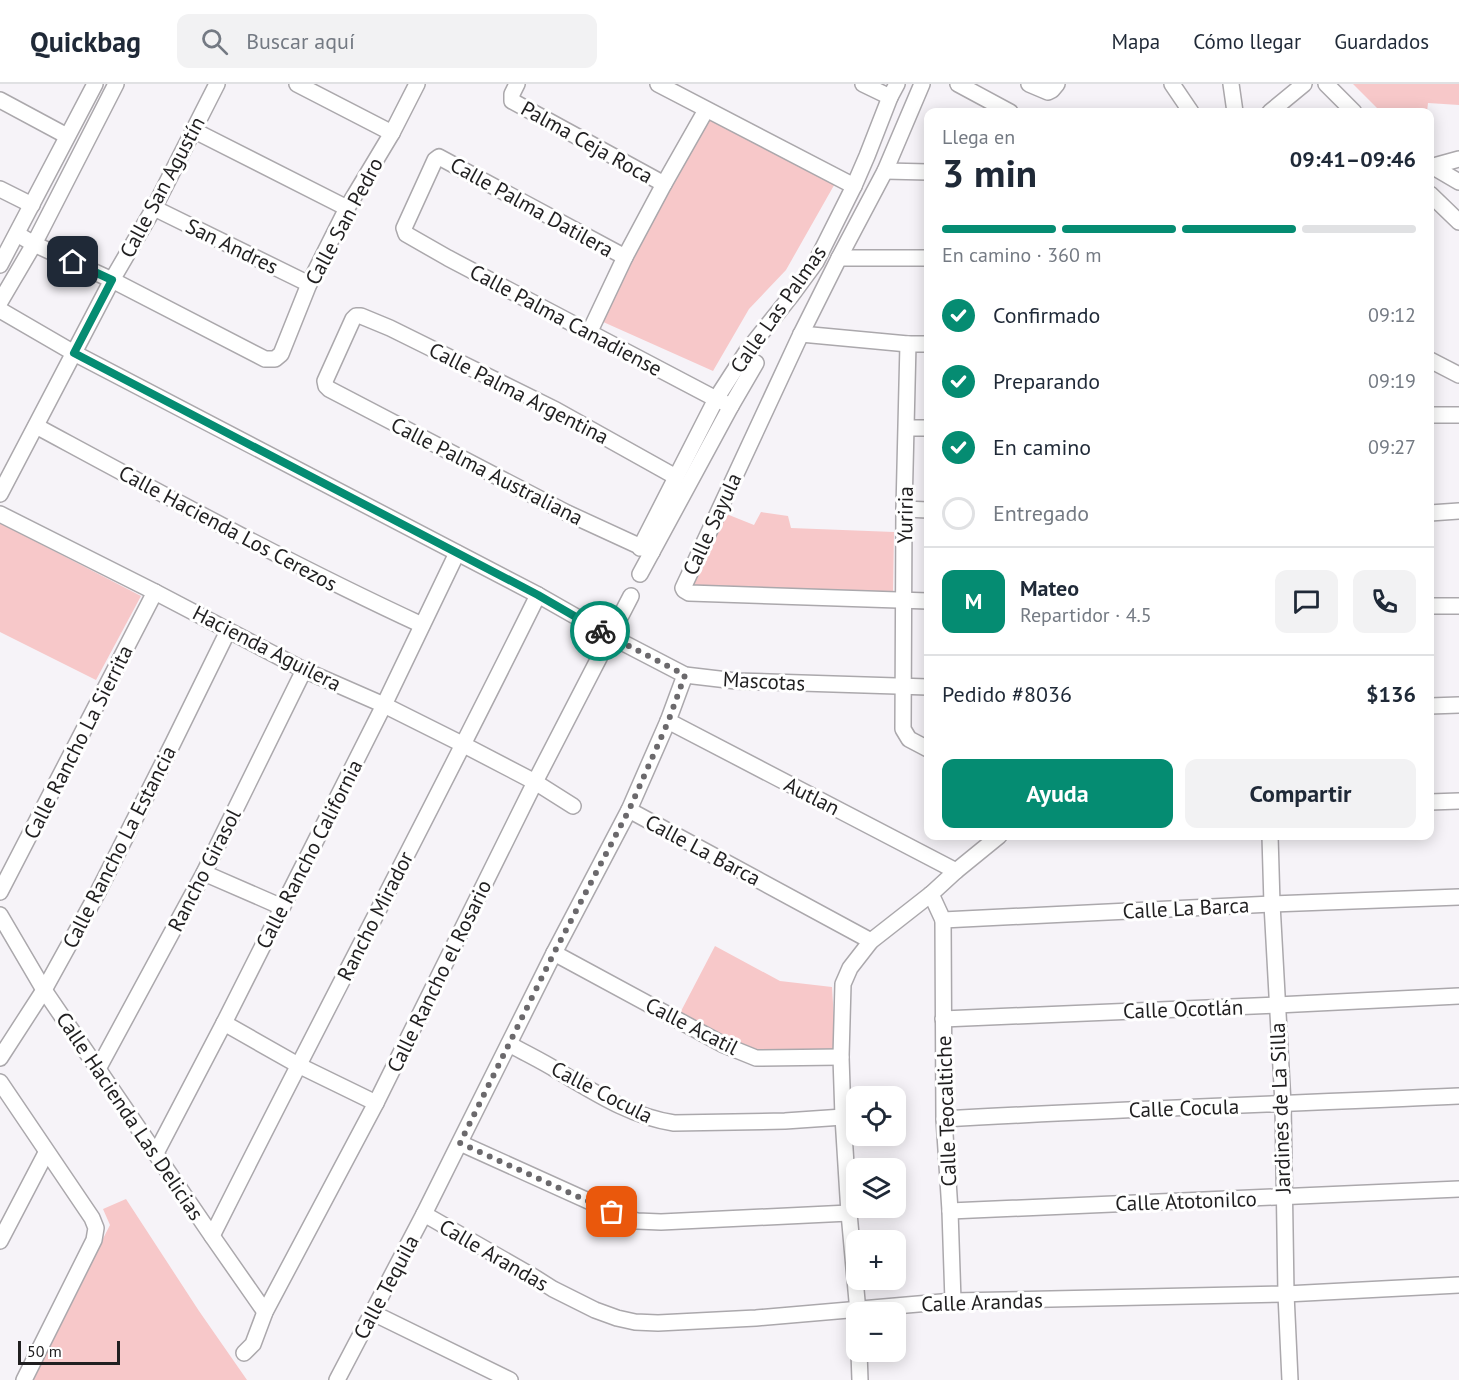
<!DOCTYPE html>
<html lang="es">
<head>
<meta charset="utf-8">
<style>
  :root { --surface:#fff; --page:#f2f2f3; --text:#1f2937; --muted:#747a83; --line:#e0e1e3; --accent:#058c72 }
  body { margin:0; font-family:"PT Sans",sans-serif; background:var(--page); color:var(--text); height:100vh; display:flex; flex-direction:column; font-size:22px; white-space:nowrap }
  * { box-sizing:border-box; margin:0 }
  p { font-size:20px; color:var(--muted) }
  .icon { flex:none; width:33px; height:33px; fill:none; stroke:currentColor; stroke-width:2; stroke-linecap:round; stroke-linejoin:round }
  .map { position:relative; flex:1; overflow:hidden }
  .side { position:absolute; left:924px; top:24px; width:510px; height:732px; display:flex; flex-direction:column; background:var(--surface); border-radius:12px; box-shadow:0 3px 15px #0003 }
  .side>* { flex:none }
  .fabs { position:absolute; left:846px; top:1002px; display:grid; gap:12px }
  .fabs a { display:grid; place-items:center; width:60px; height:60px; border-radius:12px; background:var(--surface); box-shadow:0 3px 15px #0003; font-size:30px }
  .scale { position:absolute; left:18px; bottom:15px; width:102px; box-sizing:border-box; padding-left:6px; border:3px solid #201f20; border-top:0; font-size:16px; line-height:21px; white-space:nowrap; color:#201f20; -webkit-text-stroke:4px #fff; paint-order:stroke }
  .pin { position:absolute; display:grid; place-items:center; width:51px; height:51px; color:#fff; margin:-26px; border-radius:12px; box-shadow:0 3px 9px #0006 }
  .courier { position:absolute; display:grid; place-items:center; width:60px; height:60px; margin:-30px; border:4px solid #058c72; border-radius:50%; background:#fff; color:#222; box-shadow:0 2px 8px #0007 }
  .summary em { font-style:normal; font-weight:700 }
  .summary div { display:flex; flex-direction:column-reverse }
  .summary { display:flex; align-items:center; justify-content:space-between; height:102px; padding:0 18px }
  h1 { font-size:39px; font-weight:700; line-height:45px }
  .bar { display:grid; grid-template-columns:repeat(4,1fr); gap:9px 6px; align-content:center; height:72px; padding:0 18px }
  .bar i { height:8px; border-radius:4px; background:var(--line) }
  .bar .on { background:var(--accent) }
  .bar p { grid-column:span 4 }
  .line { display:flex; align-items:center; gap:15px; padding:0 18px; border-top:2px solid var(--line) }
  .line div { flex:1 }
  .round { display:grid; place-items:center; flex:none; width:63px; height:63px; border-radius:12px; background:var(--page) }
  ol { padding:0 18px; list-style:none }
  li { display:flex; align-items:center; gap:18px; height:66px }
  li p { margin-inline-start:auto }
  li .icon { padding:6px; border-radius:50%; background:var(--accent); color:#fff; stroke-width:4 }
  li:last-child { color:var(--muted) }
  li i { width:33px; height:33px; border:3px solid var(--line); border-radius:50% }
  .primary-button { display:flex; gap:12px; margin-top:auto; padding:12px 18px }
  .primary-button a { flex:1; height:69px; border-radius:12px; background:var(--accent); color:#fff; font-size:24px; font-weight:700; line-height:69px; text-align:center }
  .primary-button a+a { background:var(--page); color:var(--text) }
  header { display:flex; align-items:center; gap:36px; box-sizing:border-box; height:84px; padding:0 30px; background:var(--surface); border-bottom:2px solid var(--line) }
  header strong { font-size:28px }
  nav { display:flex; gap:33px; margin-inline-start:auto; font-size:21px }
  .search { width:420px; height:54px; background:var(--page); display:flex; align-items:center; gap:15px; box-sizing:border-box; padding:0 21px; border-radius:12px; color:var(--muted); font-size:22px }
  .map>svg:first-child { display:block }
</style>
</head>
<body>
<header>
<strong>Quickbag</strong>
<div class="search"><svg class="icon" aria-label="search" viewBox="0 0 24 24"><circle cx="10" cy="10" r="6"/><path d="M15 15l6 6"/></svg>Buscar aquí</div>
<nav><a>Mapa</a><a>Cómo llegar</a><a>Guardados</a></nav>
</header>
<div class="map">
<svg width="1459" height="1296" viewBox="0 0 1459 1296">
  <rect width="100%" height="100%" fill="#f6f3f8"/>
  <!-- green -->
  <g fill="#f7c8c9">
    <path d="M1353 0H1459V21L1428 19 1427 28H1381Z"/>
    <path d="M708 33 837 96 786 186 749 225 713 287 601 237Z"/>
    <path d="M761 428 788 432 791 444 894 448 893 511 694 503 689 501 724 429 754 441Z"/>
    <path d="M0 439 141 512 96 596 0 548Z"/>
    <path d="M715 862 780 897 832 903 836 968H754L679 931Z"/>
    <path d="M126 1115 199 1227 247 1296H31L110 1141 103 1125Z"/>
  </g>
  <g fill="none" stroke-linecap="round" stroke-linejoin="round">
    <!-- minor casing -->
    <g stroke="#aba8ac" stroke-width="18">
      <g id="minor">
        <path d="M297 0 392 49"/>
        <path d="M517 0 512 10V17L664 100"/>
        <path d="M658 0 854 102"/>
        <path d="M863 0 890 13"/>
        <path d="M922 0 885 87 839 174 801 250 683 504 684 506 689 509 928 517"/>
        <path d="M958 0 1010 28"/>
        <path d="M1029 0 1048 8 1052 6 1057 0"/>
        <path d="M1172 0 1191 28"/>
        <path d="M1231 0 1235 28"/>
        <path d="M1326 0 1354 28"/>
        <path d="M0 16 67 52"/>
        <path d="M1270 28 1304 0"/>
        <path d="M193 46 347 124"/>
        <path d="M1430 81 1459 98"/>
        <path d="M1430 83 1459 75"/>
        <path d="M885 87 928 88"/>
        <path d="M0 105 32 121"/>
        <path d="M1430 110 1459 138"/>
        <path d="M154 124 309 200"/>
        <path d="M17 150 34 160 112 196 265 275H275L281 270 309 200 347 124 392 49 417 0"/>
        <path d="M625 173 439 73 435 76 404 144 406 150 448 174 716 315 731 322"/>
        <path d="M839 174H928"/>
        <path d="M0 181 95 0"/>
        <path d="M0 218 34 160 116 0"/>
        <path d="M0 226 74 269 538 511 610 552 685 591 736 597 928 603"/>
        <path d="M590 247 625 173 664 100 706 26"/>
        <path d="M801 250 908 260H928"/>
        <path d="M908 260 904 425 903 645 909 655 928 665"/>
        <path d="M1430 276 1459 291"/>
        <path d="M1430 331H1459"/>
        <path d="M36 342C164 411 290 480 422 541"/>
        <path d="M907 344H928"/>
        <path d="M0 410 112 196 154 124 217 0"/>
        <path d="M904 425 928 426"/>
        <path d="M1430 429 1459 427"/>
        <path d="M0 430 155 508 304 586 384 621 464 661 535 698 573 722"/>
        <path d="M640 464 716 315 747 267 791 212 816 178 854 102 867 72 890 13 897 0"/>
        <path d="M652 468 565 428 329 305 326 302 325 297 353 235 356 232H361L390 244 556 326 676 393"/>
        <path d="M640 490 731 322 756 279"/>
        <path d="M1430 522H1459"/>
        <path d="M1430 622 1459 621"/>
        <path d="M668 637 956 787"/>
        <path d="M1430 718 1459 717"/>
        <path d="M629 726 871 857"/>
        <path d="M1270 752 1272 820 1283 1020 1286 1210 1290 1296"/>
        <path d="M204 789 282 823"/>
        <path d="M0 808 155 508"/>
        <path d="M931 810 943 836 1272 820 1459 813"/>
        <path d="M0 831 44 906 212 1152 265 1228"/>
        <path d="M943 836 944 1035 950 1127 953 1217"/>
        <path d="M554 869 724 961 756 974 841 973"/>
        <path d="M943 935 1277 921 1459 912"/>
        <path d="M224 939 298 981 376 1019"/>
        <path d="M509 960C525 969 542 977 558 987 594 1008 632 1033 674 1039L785 1037 843 1033"/>
        <path d="M0 974 44 906 97 810 173 659 228 547"/>
        <path d="M98 985 204 789 304 586"/>
        <path d="M0 998 92 1134 96 1144 94 1156 24 1296"/>
        <path d="M944 1035C1116 1025 1287 1020 1459 1012"/>
        <path d="M460 1059 626 1134 637 1137 661 1138 849 1129"/>
        <path d="M156 1069 224 939 384 621 457 469"/>
        <path d="M950 1127 1459 1105"/>
        <path d="M424 1130 534 1193 553 1205 595 1226 617 1234 635 1238 658 1239 756 1234 953 1217 1286 1210 1459 1201"/>
        <path d="M212 1152C319 938 432 726 538 511"/>
        <path d="M0 1157 46 1069"/>
        <path d="M858 1228 849 1129 843 1033 841 973 843 900 850 884 871 857 931 810 956 787 999 752"/>
        <path d="M373 1229 510 1296"/>
        <path d="M859 1268 860 1296"/>
        <path d="M244 1269 253 1260 265 1228 376 1019 535 698 631 512"/>
        <path d="M337 1296 424 1130 554 869 629 726 668 637 685 591"/>
      </g>
    </g>
    <!-- minor -->
    <use href="#minor" stroke="#fff" stroke-width="15"/>
  </g>
  <g fill="none" stroke-linecap="round" stroke-linejoin="round">
    <!-- done -->
    <path stroke="#6b696c" stroke-width="6" stroke-dasharray="0 10.8" d="M600 547 685 591 668 638 629 726 554 869 460 1059 612 1128"/>
    <!-- route -->
    <path stroke="#058c72" stroke-width="8" d="M73 178 112 196 74 269 538 511 600 547"/>
  </g>
  <g text-anchor="middle" dominant-baseline="central" stroke-width="6" stroke-linejoin="round" paint-order="stroke">
    <!-- street labels -->
    <g font-size="21" fill="#201f20" stroke="#fff">
      <text transform="translate(587 58) rotate(29)">Palma Ceja Roca</text>
      <text transform="translate(162 103) rotate(-62)">Calle San Agustín</text>
      <text transform="translate(532 123) rotate(29)">Calle Palma Datilera</text>
      <text transform="translate(344 137) rotate(-62)">Calle San Pedro</text>
      <text transform="translate(232 162) rotate(26)">San Andres</text>
      <text transform="translate(778 225) rotate(-55)">Calle Las Palmas</text>
      <text transform="translate(566 236) rotate(28)">Calle Palma Canadiense</text>
      <text transform="translate(519 309) rotate(27)">Calle Palma Argentina</text>
      <text transform="translate(487 387) rotate(27)">Calle Palma Australiana</text>
      <text transform="translate(905 431) rotate(-89)">Yuriria</text>
      <text transform="translate(712 440) rotate(-65)">Calle Sayula</text>
      <text transform="translate(228 444) rotate(28)">Calle Hacienda Los Cerezos</text>
      <text transform="translate(267 564) rotate(27)">Hacienda Aguilera</text>
      <text transform="translate(764 597) rotate(3)">Mascotas</text>
      <text transform="translate(78 658) rotate(-63)">Calle Rancho La Sierrita</text>
      <text transform="translate(812 712) rotate(27)">Autlan</text>
      <text transform="translate(119 763) rotate(-63)">Calle Rancho La Estancia</text>
      <text transform="translate(703 766) rotate(28)">Calle La Barca</text>
      <text transform="translate(309 770) rotate(-63)">Calle Rancho California</text>
      <text transform="translate(204 786) rotate(-63)">Rancho Girasol</text>
      <text transform="translate(1186 824) rotate(-3)">Calle La Barca</text>
      <text transform="translate(375 832) rotate(-63)">Rancho Mirador</text>
      <text transform="translate(439 892) rotate(-64)">Calle Rancho el Rosario</text>
      <text transform="translate(1183 925) rotate(-2)">Calle Ocotlán</text>
      <text transform="translate(692 942) rotate(27)">Calle Acatil</text>
      <text transform="translate(602 1008) rotate(27)">Calle Cocula</text>
      <text transform="translate(1184 1024) rotate(-2)">Calle Cocula</text>
      <text transform="translate(1280 1024) rotate(-92)">Jardines de La Silla</text>
      <text transform="translate(946 1027) rotate(-92)">Calle Teocaltiche</text>
      <text transform="translate(130 1032) rotate(56)">Calle Hacienda Las Delicias</text>
      <text transform="translate(1186 1117) rotate(-2)">Calle Atotonilco</text>
      <text transform="translate(494 1171) rotate(30)">Calle Arandas</text>
      <text transform="translate(386 1203) rotate(-62)">Calle Tequila</text>
      <text transform="translate(982 1218) rotate(-2)">Calle Arandas</text>
    </g>
  </g>
</svg>
<div class="fabs">
<a><svg class="icon" aria-label="locate" viewBox="0 0 24 24"><circle cx="12" cy="12" r="6"/><path d="M12 2v4M12 18v4M2 12h4M18 12h4"/></svg></a>
<a><svg class="icon" aria-label="layers" viewBox="0 0 24 24"><path d="M12 4l9 5-9 5-9-5zM3 14l9 5 9-5"/></svg></a>
<a>+</a>
<a>−</a>
</div>
<div class="scale">50 m</div>
<div class="pin" style="left:612px;top:1128px;background:#ea580c"><svg class="icon" aria-label="bag" viewBox="0 0 24 24"><path d="M5 8h14l-1 12H6zM9 8a3 3 0 0 1 6 0"/></svg></div>
<div class="pin" style="left:73px;top:178px;background:#1f2937"><svg class="icon" aria-label="home" viewBox="0 0 24 24"><path d="M3 11l9-7 9 7M6 9v11h12V9"/></svg></div>
<div class="courier" style="left:600px;top:547px"><svg class="icon" aria-label="bike" viewBox="0 0 24 24"><circle cx="6" cy="16" r="4"/><circle cx="18" cy="16" r="4"/><path d="M6 16l4-8h5l3 8M10 8l3 8H6M13 5h3"/></svg></div>
<section class="side">
<div class="summary"><div><h1>3 min</h1><p>Llega en</p></div><em>09:41–09:46</em></div>
<div class="bar"><i class="on"></i><i class="on"></i><i class="on"></i><i></i><p>En camino · 360 m</p></div>
<ol>
<li><svg class="icon" aria-label="check" viewBox="0 0 24 24"><path d="M5 12l5 5 9-10"/></svg>Confirmado<p>09:12</p></li>
<li><svg class="icon" aria-label="check" viewBox="0 0 24 24"><path d="M5 12l5 5 9-10"/></svg>Preparando<p>09:19</p></li>
<li><svg class="icon" aria-label="check" viewBox="0 0 24 24"><path d="M5 12l5 5 9-10"/></svg>En camino<p>09:27</p></li>
<li><i></i>Entregado</li>
</ol>
<div class="line" style="height:108px"><b class="round" style="background:var(--accent);color:#fff">M</b><div><b>Mateo</b><p>Repartidor · 4.5</p></div><a class="round"><svg class="icon" aria-label="chat" viewBox="0 0 24 24"><path d="M4 5h16v11H9l-5 4z"/></svg></a><a class="round"><svg class="icon" aria-label="phone" viewBox="0 0 24 24"><path d="M5 4h4l2 5-3 2q2 4 5 5l2-3 5 2v4C11 20 4 13 5 4z"/></svg></a></div>
<div class="line" style="height:78px"><div>Pedido #8036</div><b>$136</b></div>
<div class="primary-button"><a>Ayuda</a><a>Compartir</a></div>
</section>
</div>
</body>
</html>
